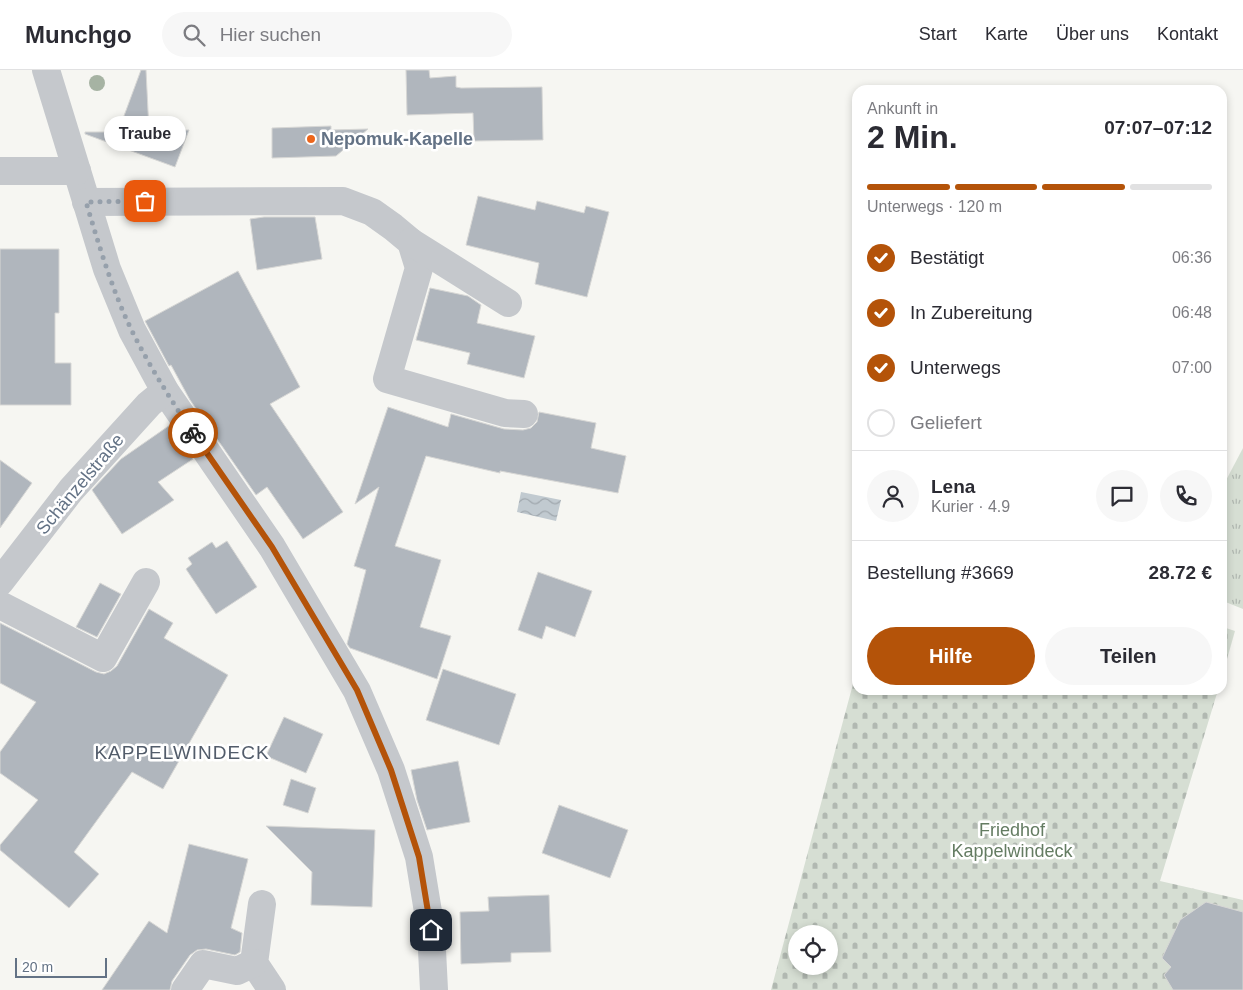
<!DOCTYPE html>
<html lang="de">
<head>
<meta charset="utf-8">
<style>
  :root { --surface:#fff; --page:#f7f7f7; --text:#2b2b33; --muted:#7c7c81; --line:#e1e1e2; --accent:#b45309 }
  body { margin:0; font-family:Helvetica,sans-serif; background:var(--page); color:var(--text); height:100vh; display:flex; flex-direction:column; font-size:19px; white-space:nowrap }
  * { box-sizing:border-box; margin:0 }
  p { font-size:16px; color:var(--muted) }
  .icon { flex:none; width:28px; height:28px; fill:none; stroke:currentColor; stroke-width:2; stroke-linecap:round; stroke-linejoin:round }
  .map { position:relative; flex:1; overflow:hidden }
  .details { position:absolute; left:852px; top:15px; width:375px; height:610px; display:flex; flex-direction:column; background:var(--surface); border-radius:15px; box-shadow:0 2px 8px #0003 }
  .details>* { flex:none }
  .fabs { position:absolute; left:788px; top:855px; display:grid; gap:10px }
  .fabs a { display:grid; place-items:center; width:50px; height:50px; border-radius:50%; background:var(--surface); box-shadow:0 2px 8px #0003; font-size:25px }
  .scale { position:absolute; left:15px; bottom:12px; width:92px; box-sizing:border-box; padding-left:5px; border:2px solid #637285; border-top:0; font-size:14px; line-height:18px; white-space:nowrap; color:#637285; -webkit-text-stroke:4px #fff; paint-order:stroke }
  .pin { position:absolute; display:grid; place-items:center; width:42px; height:42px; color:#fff; margin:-21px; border-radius:10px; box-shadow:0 2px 8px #0006 }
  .courier { position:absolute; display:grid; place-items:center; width:50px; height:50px; margin:-25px; border:4px solid #b45309; border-radius:50%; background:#fff; color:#222; box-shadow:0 1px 6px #0007 }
  .bubble { position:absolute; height:35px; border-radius:18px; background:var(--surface); box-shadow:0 2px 8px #0003; font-size:16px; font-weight:800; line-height:35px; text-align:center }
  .headline em { font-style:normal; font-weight:800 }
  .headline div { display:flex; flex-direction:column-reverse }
  .headline { display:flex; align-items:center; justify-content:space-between; height:85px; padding:0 15px }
  h1 { font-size:32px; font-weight:800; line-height:38px }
  .bar { display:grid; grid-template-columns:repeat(4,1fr); gap:8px 5px; align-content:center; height:60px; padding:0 15px }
  .bar i { height:6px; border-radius:4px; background:var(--line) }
  .bar .active { background:var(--accent) }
  .bar p { grid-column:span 4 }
  .line { display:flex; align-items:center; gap:12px; padding:0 15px; border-top:1px solid var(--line) }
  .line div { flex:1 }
  .round { display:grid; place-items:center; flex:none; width:52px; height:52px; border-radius:26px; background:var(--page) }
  ol { padding:0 15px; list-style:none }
  li { display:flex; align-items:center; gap:15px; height:55px }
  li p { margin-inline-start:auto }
  li .icon { padding:5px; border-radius:50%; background:var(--accent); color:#fff; stroke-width:4 }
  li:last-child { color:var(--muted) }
  li i { width:28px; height:28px; border:2px solid var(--line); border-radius:50% }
  .button { display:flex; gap:10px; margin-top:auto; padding:10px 15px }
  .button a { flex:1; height:58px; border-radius:30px; background:var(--accent); color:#fff; font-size:20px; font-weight:800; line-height:58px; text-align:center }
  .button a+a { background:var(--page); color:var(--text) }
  header { display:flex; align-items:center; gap:30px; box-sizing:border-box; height:70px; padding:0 25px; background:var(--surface); border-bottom:1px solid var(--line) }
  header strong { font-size:24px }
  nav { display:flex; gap:28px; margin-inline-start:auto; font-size:18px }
  .search { width:350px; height:45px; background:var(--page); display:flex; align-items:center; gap:12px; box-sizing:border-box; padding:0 18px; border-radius:28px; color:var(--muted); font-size:19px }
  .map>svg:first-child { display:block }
</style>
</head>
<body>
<header>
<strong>Munchgo</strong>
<div class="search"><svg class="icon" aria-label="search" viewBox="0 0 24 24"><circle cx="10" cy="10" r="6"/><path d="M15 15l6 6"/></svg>Hier suchen</div>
<nav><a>Start</a><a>Karte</a><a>Über uns</a><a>Kontakt</a></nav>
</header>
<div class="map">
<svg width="1243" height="920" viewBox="0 0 1243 920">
  <defs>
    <pattern id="grass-tufts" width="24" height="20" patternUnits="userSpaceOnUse" patternTransform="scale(1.25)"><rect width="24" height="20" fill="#d6ded3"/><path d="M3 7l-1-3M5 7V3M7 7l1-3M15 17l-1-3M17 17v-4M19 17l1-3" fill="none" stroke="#b1b8b1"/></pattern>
    <pattern id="cemetery-stones" width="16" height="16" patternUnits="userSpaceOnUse" patternTransform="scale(1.25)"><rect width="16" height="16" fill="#d6ded3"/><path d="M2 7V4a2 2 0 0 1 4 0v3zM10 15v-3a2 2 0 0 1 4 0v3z" fill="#b1b8b1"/></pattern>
    <pattern id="water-waves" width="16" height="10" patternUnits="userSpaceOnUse" patternTransform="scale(1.25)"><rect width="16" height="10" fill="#c1cad0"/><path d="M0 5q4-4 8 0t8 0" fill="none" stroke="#a0a8ae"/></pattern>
  </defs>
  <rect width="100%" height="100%" fill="#f6f6f2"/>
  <!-- grass -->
  <path fill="url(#grass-tufts)" d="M1243 378V539L1223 531V416Z"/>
  <!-- cemetery -->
  <g fill="url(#cemetery-stones)" fill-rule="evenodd">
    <path d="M1223 557 1235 561 1223 603 1222 557Z"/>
    <path d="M857 599 858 620H1218L1160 811 1243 830V920H771ZM796 864H829V896H796Z"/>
  </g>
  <!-- water -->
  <path fill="url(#water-waves)" d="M521 422 561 430 556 451 517 442Z"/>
  <!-- building -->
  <g fill="#b0b6bd" stroke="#d7d7d5">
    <path d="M141 0H146L149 61 189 60 175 97 85 64V62H118Z"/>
    <path d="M406 0H429L430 8 456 6V17L461 18 542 17 543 70 474 71 473 43 407 45Z"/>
    <path d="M331 56V60L368 59 336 86 272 88V58Z"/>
    <path d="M478 126 535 140 537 131 584 143 586 136 609 142 587 227 535 214 539 193 466 175Z"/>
    <path d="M264 147H315L322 189 257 200 250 149Z"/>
    <path d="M0 179H59V243H55V293H71V335H0Z"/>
    <path d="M238 201 300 317 270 334 343 442 303 469 267 417 256 425 190 330 171 295 169 296 145 251Z"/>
    <path d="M430 218 468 226 481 235 477 253 535 266 524 308 467 294 470 283 416 270Z"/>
    <path d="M388 337 448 357 451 344 504 359 523 360 531 358 537 352 539 342 596 353 591 378 626 386 618 423 500 401V403L426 386 395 476 441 490 420 557 451 566 437 609 350 578 347 574 366 500 354 496 379 417 355 434Z"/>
    <path d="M170 355 193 389 158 412 174 430 122 464 92 420 121 389Z"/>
    <path d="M0 390 32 413 0 458Z"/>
    <path d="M227 471 257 517 216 544 186 499 192 494 188 488 212 472 216 478Z"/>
    <path d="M538 502 592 521 575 567 546 556 542 569 518 560Z"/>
    <path d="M100 513 121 524 97 567 76 557Z"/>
    <path d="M149 539 173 553 164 568 228 605 163 719 132 702 74 782 99 804 69 838 0 780V775L38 730 0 703V682L36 632 0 613V553L96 602 104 604 111 601 117 596Z"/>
    <path d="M443 599 516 624 499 675 426 650Z"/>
    <path d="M284 647 323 664 306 703 266 686Z"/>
    <path d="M458 691 470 752 427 760 417 730 411 700Z"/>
    <path d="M291 709 316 718 308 743 283 735Z"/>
    <path d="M559 735 628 760 610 808 542 783Z"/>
    <path d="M266 756 375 760 372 837 311 835 312 802Z"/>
    <path d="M189 774 248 789 231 858 242 863 240 882 235 885 206 879 197 880 190 885 172 911 170 920H102L149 851 167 863Z"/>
    <path d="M549 825 551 882 511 883V892L461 894 460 842 489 841 488 827Z"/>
    <path d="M1206 832 1243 842V920H1173L1164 905 1171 897 1162 888 1180 850Z"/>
  </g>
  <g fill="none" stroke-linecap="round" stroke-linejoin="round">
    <!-- minor -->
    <g stroke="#c5c8cc" stroke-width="28">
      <path d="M46 0 107 199 132 260 165 321 272 477 357 621 391 700 419 787 431 860 434 920"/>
      <path d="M0 101H77"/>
      <path d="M86 132 343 131 372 142 393 157 411 172 419 198 387 309 505 343 524 344"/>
      <path d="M411 172 508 233"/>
      <path d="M0 512 71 420 149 334 165 321"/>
      <path d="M0 535 103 588 146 512"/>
      <path d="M262 834 254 893 272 920"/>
      <path d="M185 920 203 894 237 901 254 893"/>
    </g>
  </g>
  <!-- trees -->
  <circle fill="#a6b3a3" cx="97" cy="13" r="8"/>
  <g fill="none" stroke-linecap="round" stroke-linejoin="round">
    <!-- done -->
    <path stroke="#96a0ab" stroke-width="5" stroke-dasharray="0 9" d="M145 131 86 132C99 175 112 220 132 261 150 297 171 330 193 363"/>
    <!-- route -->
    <path stroke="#b45309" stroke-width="6" d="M193 363 272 477 357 620 391 700 419 787 431 860"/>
  </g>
  <!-- markers -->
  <circle fill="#ec661c" stroke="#fff" stroke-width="2" cx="311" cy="69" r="5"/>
  <g text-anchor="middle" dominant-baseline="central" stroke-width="5" stroke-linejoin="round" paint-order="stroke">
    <!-- poi labels -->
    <g font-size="18" font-weight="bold" fill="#637285" stroke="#fff" text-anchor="start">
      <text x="321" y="69">Nepomuk-Kapelle</text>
    </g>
    <!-- street labels -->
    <g font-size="18" fill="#637285" stroke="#fff">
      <text transform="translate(80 414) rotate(-50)">Schänzelstraße</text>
    </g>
    <!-- park labels -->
    <g font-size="18" fill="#647c62" stroke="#fff">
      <text x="1012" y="760">Friedhof<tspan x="1012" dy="21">Kappelwindeck</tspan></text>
    </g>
    <!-- neighbourhood labels -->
    <g font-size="19" letter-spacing="1" fill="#525c6a" stroke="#fff">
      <text x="182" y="682">KAPPELWINDECK</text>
    </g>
  </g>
</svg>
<div class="fabs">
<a><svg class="icon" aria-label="locate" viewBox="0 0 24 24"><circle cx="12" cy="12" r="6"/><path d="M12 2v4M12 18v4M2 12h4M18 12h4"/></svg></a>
</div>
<div class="scale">20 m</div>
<div class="pin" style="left:145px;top:131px;background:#ea580c"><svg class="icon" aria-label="bag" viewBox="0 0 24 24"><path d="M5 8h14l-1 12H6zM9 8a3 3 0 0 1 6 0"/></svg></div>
<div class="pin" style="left:431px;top:860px;background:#1f2937"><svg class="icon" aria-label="home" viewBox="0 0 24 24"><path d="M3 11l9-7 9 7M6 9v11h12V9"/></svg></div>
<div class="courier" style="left:193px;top:363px"><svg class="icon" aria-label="bike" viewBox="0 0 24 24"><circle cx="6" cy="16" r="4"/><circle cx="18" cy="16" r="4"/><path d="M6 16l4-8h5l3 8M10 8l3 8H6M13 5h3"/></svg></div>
<div class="bubble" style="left:104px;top:46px;width:82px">Traube</div>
<section class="details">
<div class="headline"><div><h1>2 Min.</h1><p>Ankunft in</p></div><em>07:07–07:12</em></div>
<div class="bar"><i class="active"></i><i class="active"></i><i class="active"></i><i></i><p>Unterwegs · 120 m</p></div>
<ol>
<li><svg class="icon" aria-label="check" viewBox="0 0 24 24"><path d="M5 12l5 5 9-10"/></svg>Bestätigt<p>06:36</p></li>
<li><svg class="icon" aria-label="check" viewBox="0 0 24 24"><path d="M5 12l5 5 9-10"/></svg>In Zubereitung<p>06:48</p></li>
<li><svg class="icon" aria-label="check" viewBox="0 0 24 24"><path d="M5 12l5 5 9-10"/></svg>Unterwegs<p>07:00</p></li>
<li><i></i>Geliefert</li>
</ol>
<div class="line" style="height:90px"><a class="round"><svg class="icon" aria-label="person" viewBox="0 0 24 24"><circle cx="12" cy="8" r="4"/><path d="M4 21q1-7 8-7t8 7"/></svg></a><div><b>Lena</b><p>Kurier · 4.9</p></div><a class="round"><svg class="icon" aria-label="chat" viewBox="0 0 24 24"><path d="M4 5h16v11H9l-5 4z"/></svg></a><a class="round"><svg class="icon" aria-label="phone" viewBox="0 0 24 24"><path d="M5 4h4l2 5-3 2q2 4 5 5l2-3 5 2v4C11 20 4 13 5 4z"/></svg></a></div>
<div class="line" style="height:65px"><div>Bestellung #3669</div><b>28.72 €</b></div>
<div class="button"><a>Hilfe</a><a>Teilen</a></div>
</section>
</div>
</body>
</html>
